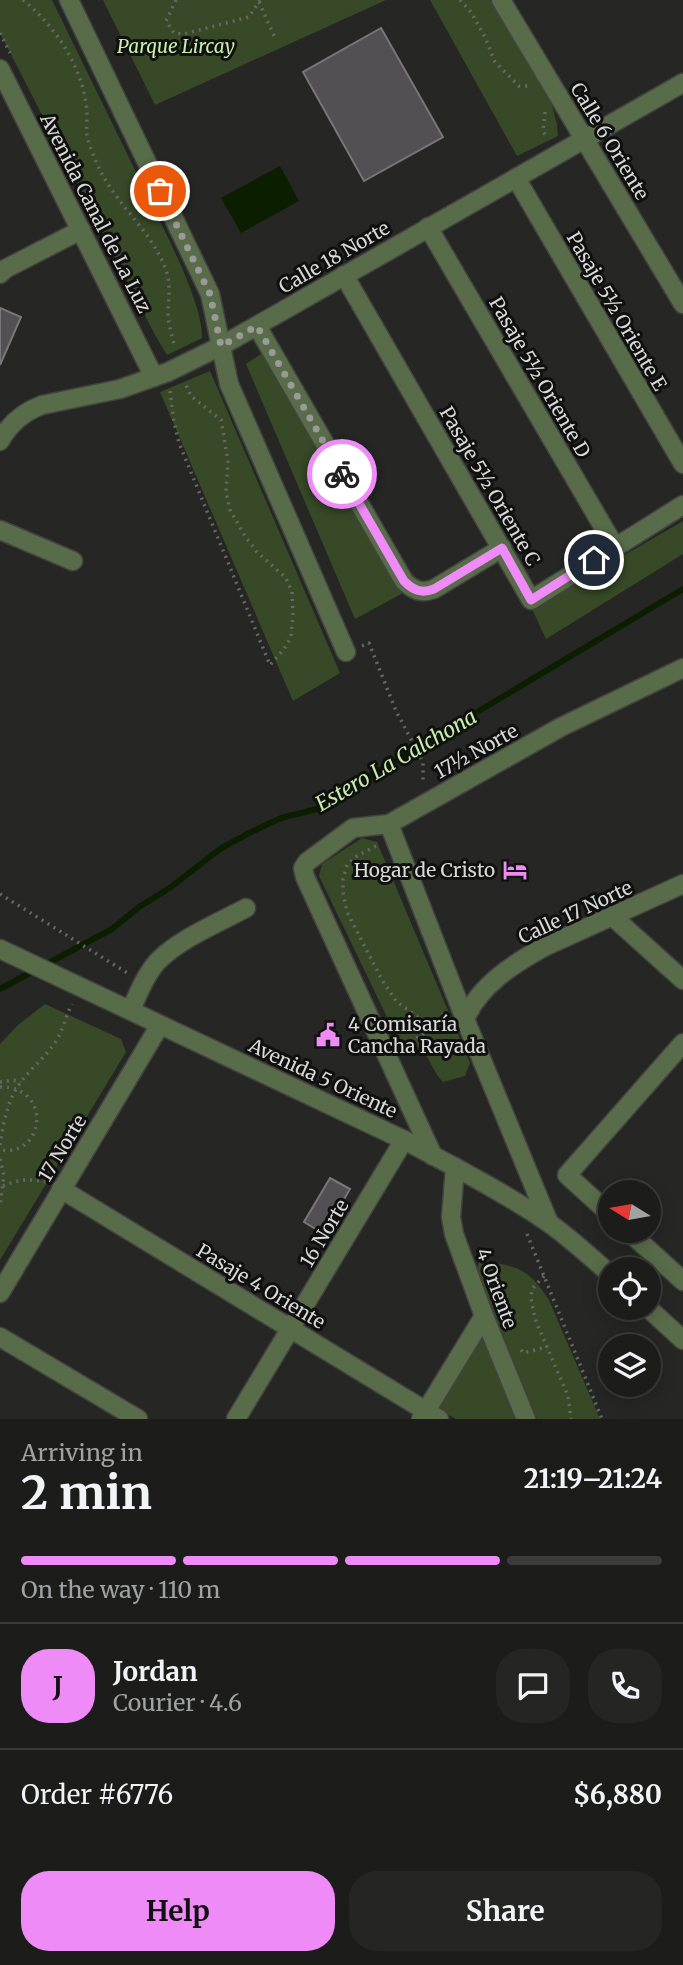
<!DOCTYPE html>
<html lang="en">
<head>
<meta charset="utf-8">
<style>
  :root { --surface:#1c1d1b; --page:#252624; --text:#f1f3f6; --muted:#a0a2a3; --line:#3a3b3a; --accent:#ef8bf6 }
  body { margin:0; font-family:Merriweather,serif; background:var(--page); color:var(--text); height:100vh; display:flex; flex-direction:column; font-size:26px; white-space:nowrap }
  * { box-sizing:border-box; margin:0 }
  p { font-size:23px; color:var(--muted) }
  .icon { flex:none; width:38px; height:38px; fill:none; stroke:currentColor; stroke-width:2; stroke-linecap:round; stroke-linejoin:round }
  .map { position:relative; height:1419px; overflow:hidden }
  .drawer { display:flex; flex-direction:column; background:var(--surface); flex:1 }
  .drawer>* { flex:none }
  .needle { width:46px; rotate:281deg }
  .buttons { position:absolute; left:598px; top:1180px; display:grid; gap:14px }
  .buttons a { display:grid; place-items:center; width:63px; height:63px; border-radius:50%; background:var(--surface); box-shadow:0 4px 18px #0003,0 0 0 2px var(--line); font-size:35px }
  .pin { position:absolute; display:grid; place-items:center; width:60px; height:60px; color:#fff; margin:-30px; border:4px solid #fff; border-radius:50%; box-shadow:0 2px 7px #0007 }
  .courier { position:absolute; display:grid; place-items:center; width:70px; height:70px; margin:-35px; border:5px solid #ef8bf6; border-radius:50%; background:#fff; color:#222; box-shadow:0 2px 9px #0007 }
  .headline em { font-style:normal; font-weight:700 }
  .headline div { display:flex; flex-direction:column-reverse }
  .headline { display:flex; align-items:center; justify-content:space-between; height:119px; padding:0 21px }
  h1 { font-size:46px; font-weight:700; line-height:52px }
  .bar { display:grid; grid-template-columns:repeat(4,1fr); gap:10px 7px; align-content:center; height:84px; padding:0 21px }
  .bar i { height:9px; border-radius:5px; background:var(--line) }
  .bar .current { background:var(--accent) }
  .bar p { grid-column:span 4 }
  .line { display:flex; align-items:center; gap:18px; padding:0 21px; border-top:2px solid var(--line) }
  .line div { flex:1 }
  .round { display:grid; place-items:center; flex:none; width:74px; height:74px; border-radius:28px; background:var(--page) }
  .cta { display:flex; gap:14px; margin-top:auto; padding:14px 21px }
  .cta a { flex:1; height:80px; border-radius:28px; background:var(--accent); color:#111; font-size:28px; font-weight:700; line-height:80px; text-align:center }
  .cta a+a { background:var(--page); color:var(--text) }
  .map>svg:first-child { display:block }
</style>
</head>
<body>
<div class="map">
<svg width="683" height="1419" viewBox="0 0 683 1419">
  <rect width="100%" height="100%" fill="#262724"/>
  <!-- green -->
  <g fill="#374927">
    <path d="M0 0H52C84 66 117 132 149 199 165 232 203 303 202 338L167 355 155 335 0 33Z"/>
    <path d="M103 0H386L155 105Z"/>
    <path d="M430 0H490L551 102 557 124 558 136 517 156Z"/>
    <path d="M264 352 403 593 355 619 246 364Z"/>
    <path d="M210 371 340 673 293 701 160 392Z"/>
    <path d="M683 521V554L546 639 532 609Z"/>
    <path d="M362 838 377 842 470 1063 465 1076 443 1082C431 1070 430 1054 416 1046L405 1048 398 1040 319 876 322 864Z"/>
    <path d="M45 1004 121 1039 126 1052 0 1260V1044L18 1025Z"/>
    <path d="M480 1259C517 1268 526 1265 549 1300L600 1419H537L479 1276 477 1268Z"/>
    <path d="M483 1336 516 1419H456L440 1410 439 1404 477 1338Z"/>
  </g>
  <!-- water -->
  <path fill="#0c1e00" d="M280 166 299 201 241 233 221 198Z"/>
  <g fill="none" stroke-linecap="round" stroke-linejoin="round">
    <!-- stream -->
    <path stroke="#0c1e00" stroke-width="6" d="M0 989 112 929 139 907 171 887 220 849 249 833 281 818 321 808 355 785 683 589"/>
  </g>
  <!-- building -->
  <g fill="#535053" stroke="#797679" stroke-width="2">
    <path d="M381 28 443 137 364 181 303 72Z"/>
    <path d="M0 308 21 317 0 365Z"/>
    <path d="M330 1178 350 1189 324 1234 304 1222Z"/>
  </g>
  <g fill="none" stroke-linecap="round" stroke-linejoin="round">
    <!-- minor casing -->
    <g stroke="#434441" stroke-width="21">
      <g id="minor">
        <path d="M69 0 210 294 229 384 346 652"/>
        <path d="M501 0 683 304"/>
        <path d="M0 69 154 377"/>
        <path d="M516 178 683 464"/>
        <path d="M428 227 615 547"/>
        <path d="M0 274 5 269 81 230"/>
        <path d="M344 275 531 600 683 505"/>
        <path d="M257 326 404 581C413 590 421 594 434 589L502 548"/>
        <path d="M0 441C10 423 23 412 42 405L120 389 168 372 221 346 683 83"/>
        <path d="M0 530 73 561"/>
        <path d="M389 824 465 1019 549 1223"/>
        <path d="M612 916 683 980"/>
        <path d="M0 949 404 1140C453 1166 503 1192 549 1223 571 1239 591 1257 611 1275"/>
        <path d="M131 1010C138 994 145 976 157 962 179 939 218 923 246 908"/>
        <path d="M465 1019C480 985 513 964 544 947L683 884"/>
        <path d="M433 1156 305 877 303 868 307 862 353 828 389 824 561 727 683 668"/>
        <path d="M455 1167 451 1217 454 1234 484 1316 526 1419"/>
        <path d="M61 1189 439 1419"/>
        <path d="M611 1215 567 1175 683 1043"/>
        <path d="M627 1230 683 1281"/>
        <path d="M0 1293 160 1025"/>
        <path d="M647 1307 683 1340"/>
        <path d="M0 1337 138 1419"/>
        <path d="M236 1419 404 1140"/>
        <path d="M421 1419 484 1316"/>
      </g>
    </g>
    <!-- path -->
    <g stroke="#676865" stroke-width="3.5" stroke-dasharray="2 5" stroke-linecap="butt">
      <path d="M23 0C54 25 80 63 86 103 88 114 86 125 87 135 89 146 95 160 100 170 118 207 154 233 167 273 171 288 168 301 168 316 169 326 172 337 175 347"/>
      <path d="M176 0 166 21 174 33 184 34 249 17 260 0"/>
      <path d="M460 0 471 12 485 37 495 62 519 86H530"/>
      <path d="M259 2 276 40"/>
      <path d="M0 33 10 53"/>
      <path d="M545 112 543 131 547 138"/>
      <path d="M170 391 174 422 179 443 270 665 284 649 291 637 293 614 292 592 286 578 257 552 245 536 230 510 226 492 228 461 221 420 191 396 186 385"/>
      <path d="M362 646 369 643 396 711 423 762V781"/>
      <path d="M376 846 357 856 347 865 343 879V892L347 912 382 980 396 1001 432 1028"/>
      <path d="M0 894 129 974"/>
      <path d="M404 1045C421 1037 432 1028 444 1013"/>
      <path d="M0 1082 13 1080 21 1082"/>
      <path d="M0 1087C52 1086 46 1157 0 1150"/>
      <path d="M0 1145C3 1127 6 1107 15 1091 25 1073 42 1061 54 1044 63 1032 65 1017 72 1004"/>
      <path d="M0 1159 4 1175 0 1205"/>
      <path d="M3 1186C17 1180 30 1178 45 1182"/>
      <path d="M527 1234 602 1419"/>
      <path d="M544 1276 532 1289 531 1298 535 1319 568 1396 571 1419"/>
      <path d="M521 1350 523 1353 547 1347"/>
    </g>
    <!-- minor -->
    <use href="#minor" stroke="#596c4a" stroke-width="18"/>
  </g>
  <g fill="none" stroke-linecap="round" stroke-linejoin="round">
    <!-- done -->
    <path stroke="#9a9b99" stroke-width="7" stroke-dasharray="0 12.6" d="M160 191 210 294 221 346 257 326 342 474"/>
    <!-- route -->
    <path stroke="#ef8bf6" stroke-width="9" d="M342 474 404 581C413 590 421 594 434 589L502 548 531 600 594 560"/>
  </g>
  <!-- icons -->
  <defs>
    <g id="hotel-bare" transform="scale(1.89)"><path d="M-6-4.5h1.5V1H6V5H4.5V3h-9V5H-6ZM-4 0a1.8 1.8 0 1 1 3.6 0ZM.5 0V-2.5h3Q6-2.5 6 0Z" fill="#ef8bf6" stroke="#0f100f" stroke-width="2.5" paint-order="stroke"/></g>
    <g id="civic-bare" transform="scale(1.89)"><path d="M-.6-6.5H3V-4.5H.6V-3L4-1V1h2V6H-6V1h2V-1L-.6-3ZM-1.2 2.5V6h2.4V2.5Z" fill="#ef8bf6" stroke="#0f100f" stroke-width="2.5" paint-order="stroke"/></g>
  </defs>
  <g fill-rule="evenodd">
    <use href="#hotel-bare" x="515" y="870"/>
    <use href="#civic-bare" x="328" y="1035"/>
  </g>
  <g text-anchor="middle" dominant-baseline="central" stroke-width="6" stroke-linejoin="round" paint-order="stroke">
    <!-- park labels -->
    <g font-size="19" font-style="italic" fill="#c9eeab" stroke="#0f100f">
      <text x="176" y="46">Parque Lircay</text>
    </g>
    <!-- street labels -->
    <g font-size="19" fill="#d9dad8" stroke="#0f100f">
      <text transform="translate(610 141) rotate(59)">Calle 6 Oriente</text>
      <text transform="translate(96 213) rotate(63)">Avenida Canal de La Luz</text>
      <text transform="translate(334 257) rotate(-30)">Calle 18 Norte</text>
      <text transform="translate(617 311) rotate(60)">Pasaje 5½ Oriente E</text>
      <text transform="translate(540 377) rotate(60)">Pasaje 5½ Oriente D</text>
      <text transform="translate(490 486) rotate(60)">Pasaje 5½ Oriente C</text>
      <text transform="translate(476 751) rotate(-29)">17½ Norte</text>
      <text transform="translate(575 912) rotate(-25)">Calle 17 Norte</text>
      <text transform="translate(323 1078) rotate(25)">Avenida 5 Oriente</text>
      <text transform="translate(62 1148) rotate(-59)">17 Norte</text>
      <text transform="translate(324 1233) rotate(-59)">16 Norte</text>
      <text transform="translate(261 1286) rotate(31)">Pasaje 4 Oriente</text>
      <text transform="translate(497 1288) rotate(70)">4 Oriente</text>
    </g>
    <!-- poi labels -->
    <g font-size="19" fill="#d9dad8" stroke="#0f100f" text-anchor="end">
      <text x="495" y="870">Hogar de Cristo</text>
      <text x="348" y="1024" text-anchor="start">4 Comisaría<tspan x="348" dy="22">Cancha Rayada</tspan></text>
    </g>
    <!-- water labels -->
    <g font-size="21" font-style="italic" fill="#c8edaa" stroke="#0f100f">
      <text transform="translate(396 760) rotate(-30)">Estero La Calchona</text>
    </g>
  </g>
</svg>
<div class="buttons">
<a><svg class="needle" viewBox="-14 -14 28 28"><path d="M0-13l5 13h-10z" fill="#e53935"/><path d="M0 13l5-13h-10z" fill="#a0a2a3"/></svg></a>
<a><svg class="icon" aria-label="locate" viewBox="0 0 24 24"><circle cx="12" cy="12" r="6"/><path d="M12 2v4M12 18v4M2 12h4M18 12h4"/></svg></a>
<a><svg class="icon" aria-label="layers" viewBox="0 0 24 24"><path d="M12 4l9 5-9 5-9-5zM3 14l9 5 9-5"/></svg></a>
</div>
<div class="pin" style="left:160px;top:191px;background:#ea580c"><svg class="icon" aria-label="bag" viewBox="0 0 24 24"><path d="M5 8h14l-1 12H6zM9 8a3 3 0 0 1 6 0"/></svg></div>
<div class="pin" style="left:594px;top:560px;background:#1f2937"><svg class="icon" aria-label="home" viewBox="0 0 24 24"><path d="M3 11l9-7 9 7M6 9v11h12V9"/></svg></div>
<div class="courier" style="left:342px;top:474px"><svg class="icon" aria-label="bike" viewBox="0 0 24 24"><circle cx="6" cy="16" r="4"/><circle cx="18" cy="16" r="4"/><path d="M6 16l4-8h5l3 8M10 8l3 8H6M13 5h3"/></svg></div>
</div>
<section class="drawer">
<div class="headline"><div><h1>2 min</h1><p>Arriving in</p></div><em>21:19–21:24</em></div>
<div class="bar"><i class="current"></i><i class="current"></i><i class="current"></i><i></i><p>On the way · 110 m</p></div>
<div class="line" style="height:126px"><b class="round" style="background:var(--accent);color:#111">J</b><div><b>Jordan</b><p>Courier · 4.6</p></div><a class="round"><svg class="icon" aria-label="chat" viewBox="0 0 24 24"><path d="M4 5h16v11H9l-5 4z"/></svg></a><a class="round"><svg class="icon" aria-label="phone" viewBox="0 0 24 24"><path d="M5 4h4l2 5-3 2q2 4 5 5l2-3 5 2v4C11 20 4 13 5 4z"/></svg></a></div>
<div class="line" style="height:91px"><div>Order #6776</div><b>$6,880</b></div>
<div class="cta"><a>Help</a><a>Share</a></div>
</section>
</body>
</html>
